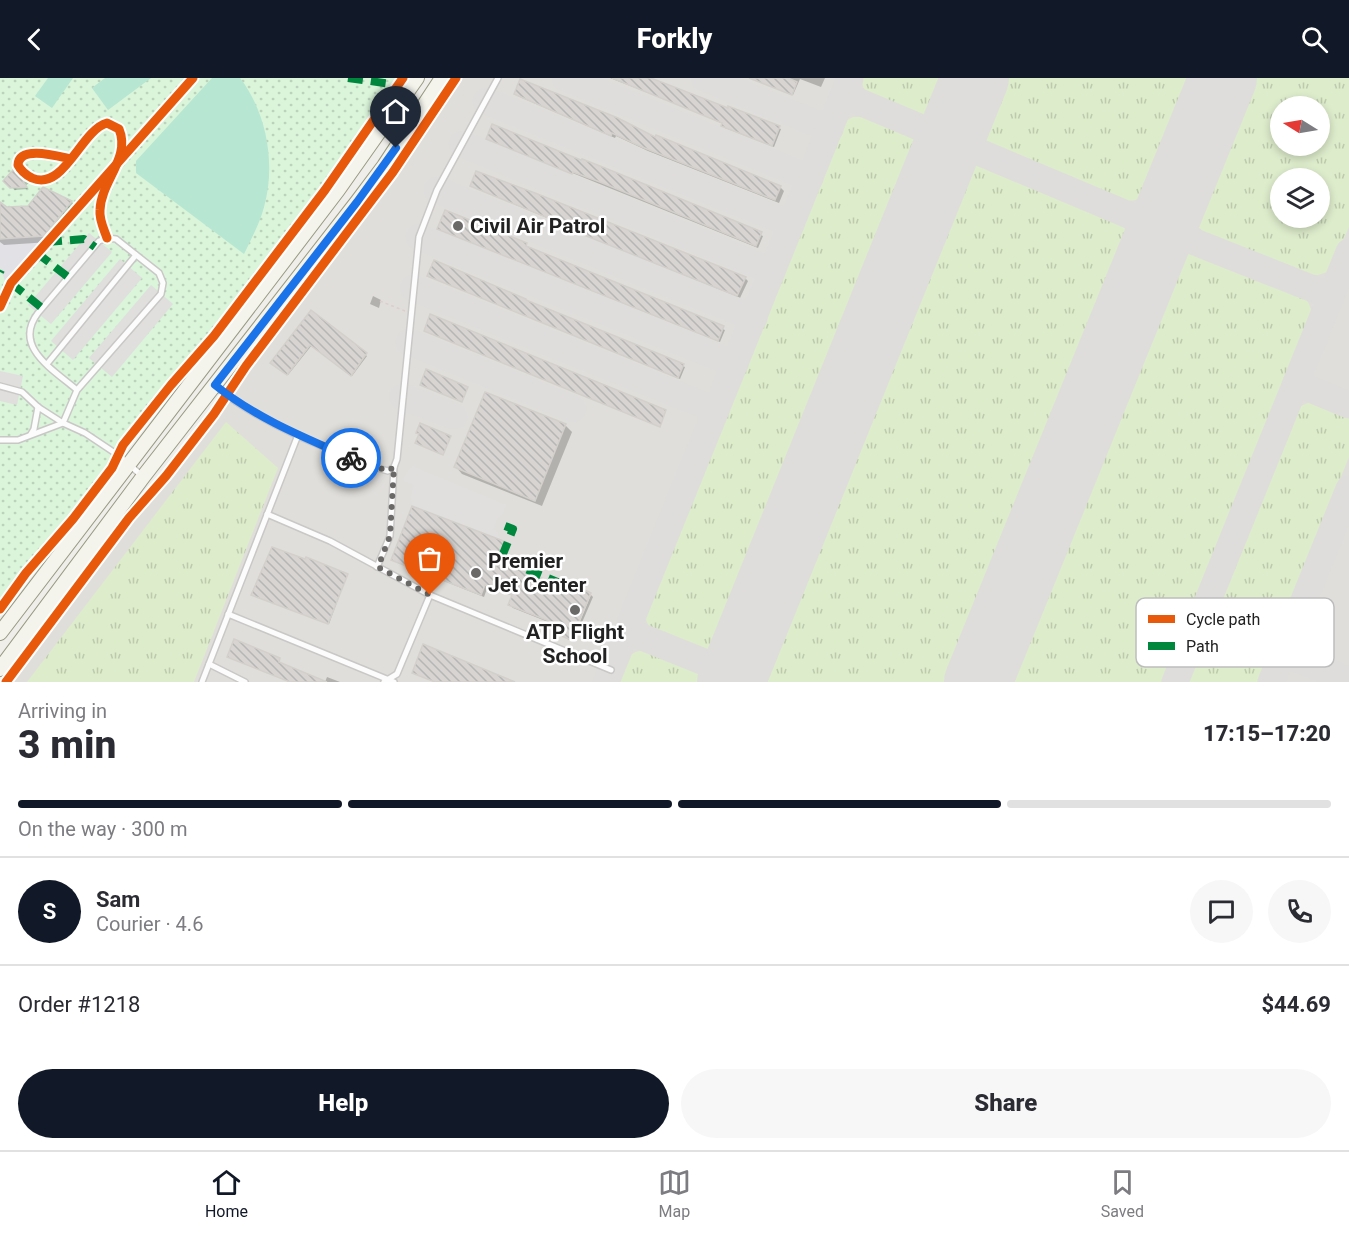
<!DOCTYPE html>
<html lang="en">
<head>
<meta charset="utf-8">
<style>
  :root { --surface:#fff; --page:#f7f7f7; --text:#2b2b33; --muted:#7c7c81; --line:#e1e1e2; --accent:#111827 }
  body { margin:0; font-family:Roboto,sans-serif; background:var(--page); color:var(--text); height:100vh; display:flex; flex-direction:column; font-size:22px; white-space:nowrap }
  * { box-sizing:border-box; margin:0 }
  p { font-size:20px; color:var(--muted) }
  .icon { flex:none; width:33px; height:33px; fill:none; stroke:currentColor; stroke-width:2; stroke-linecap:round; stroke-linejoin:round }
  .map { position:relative; height:604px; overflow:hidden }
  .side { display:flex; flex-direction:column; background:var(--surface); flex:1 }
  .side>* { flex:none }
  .needle { width:39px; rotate:281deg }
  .fabs { position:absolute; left:1270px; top:18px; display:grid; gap:12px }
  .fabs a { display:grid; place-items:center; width:60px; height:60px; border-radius:50%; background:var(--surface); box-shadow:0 3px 9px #0003; font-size:30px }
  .pin { position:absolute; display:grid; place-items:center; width:51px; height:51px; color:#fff; margin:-62px -26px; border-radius:50% 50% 50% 0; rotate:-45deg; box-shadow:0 0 6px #0007 }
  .pin .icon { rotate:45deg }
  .courier { position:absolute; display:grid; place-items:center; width:60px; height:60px; margin:-30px; border:4px solid #1a73e8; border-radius:50%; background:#fff; color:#222; box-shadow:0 2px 8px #0007 }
  .head em { font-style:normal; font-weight:800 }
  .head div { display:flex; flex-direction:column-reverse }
  .head { display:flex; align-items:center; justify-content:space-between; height:102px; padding:0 18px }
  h1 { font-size:39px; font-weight:800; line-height:45px }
  .bar { display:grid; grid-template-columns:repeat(4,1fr); gap:9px 6px; align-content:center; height:72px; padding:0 18px }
  .bar i { height:8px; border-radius:4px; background:var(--line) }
  .bar .active { background:var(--accent) }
  .bar p { grid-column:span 4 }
  .line { display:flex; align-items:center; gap:15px; padding:0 18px; border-top:2px solid var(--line) }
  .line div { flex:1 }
  .round { display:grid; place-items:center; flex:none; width:63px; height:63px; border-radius:32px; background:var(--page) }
  .action { display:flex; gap:12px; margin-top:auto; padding:12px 18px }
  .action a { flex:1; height:69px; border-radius:36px; background:var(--accent); color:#fff; font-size:24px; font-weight:800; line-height:69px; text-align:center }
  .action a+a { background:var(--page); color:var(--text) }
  header { display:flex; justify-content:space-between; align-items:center; height:78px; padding:0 18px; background:var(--accent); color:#fff; font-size:27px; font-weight:800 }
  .dock { display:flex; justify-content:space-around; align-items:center; height:84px; border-top:2px solid var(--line); background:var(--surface); font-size:16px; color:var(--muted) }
  .dock a { display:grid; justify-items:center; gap:3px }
  .dock .active { color:var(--accent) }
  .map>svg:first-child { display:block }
</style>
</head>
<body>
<header><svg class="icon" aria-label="back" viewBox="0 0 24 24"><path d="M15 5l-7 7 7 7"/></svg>Forkly<svg class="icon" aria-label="search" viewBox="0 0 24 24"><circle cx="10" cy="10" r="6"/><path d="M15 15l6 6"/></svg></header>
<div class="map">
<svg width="1349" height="604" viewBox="0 0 1349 604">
  <defs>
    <pattern id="grass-tufts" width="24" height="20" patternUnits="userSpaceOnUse" patternTransform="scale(1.5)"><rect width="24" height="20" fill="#ddeccb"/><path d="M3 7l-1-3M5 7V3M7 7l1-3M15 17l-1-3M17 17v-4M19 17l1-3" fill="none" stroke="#bdcaae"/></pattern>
    <pattern id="park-dots" width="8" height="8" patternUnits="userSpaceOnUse" patternTransform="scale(1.5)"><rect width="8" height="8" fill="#daf5da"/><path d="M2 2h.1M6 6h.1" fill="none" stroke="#bbd2bb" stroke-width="1.8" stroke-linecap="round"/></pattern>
    <pattern id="building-back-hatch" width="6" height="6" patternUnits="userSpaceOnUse" patternTransform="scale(1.5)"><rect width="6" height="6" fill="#d7d4d2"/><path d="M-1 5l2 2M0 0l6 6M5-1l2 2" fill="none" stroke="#b8b6b4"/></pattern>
  </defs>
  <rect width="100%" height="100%" fill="#f0eeeb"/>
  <!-- airport -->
  <path fill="#e0deda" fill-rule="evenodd" d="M450 0H1349V604H14L79 513 143 429 161 408 214 341 300 222ZM1281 28H1320V68H1281ZM1281 100H1320V140H1281Z"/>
  <!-- grass -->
  <g fill="url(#grass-tufts)" fill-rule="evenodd">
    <path d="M862 0H954C947 18 943 41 920 40 901 33 860 25 862 0Z"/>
    <path d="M993 0H1197L1151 114C1140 122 1133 124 1120 122L989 68C963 51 983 23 993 0Z"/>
    <path d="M1247 0H1349V149L1330 193 1318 197H1307L1209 158C1197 150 1193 143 1194 130ZM1281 28H1320V68H1281ZM1281 100H1320V140H1281Z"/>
    <path d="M853 39H863L916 61 921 69 922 81 727 563C721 568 718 571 711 572 699 574 657 558 649 548 645 542 645 536 645 529L838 52 844 44Z"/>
    <path d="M969 85H980L1115 141C1125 148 1128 153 1130 165L953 604H747L954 96 960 89Z"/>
    <path d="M1187 173 1200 175 1298 214C1308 221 1311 227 1312 240L1165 604H1002L1171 187 1177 178Z"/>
    <path d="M1310 324C1323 324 1340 329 1349 339V379L1258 604H1186L1294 336 1301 328Z"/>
    <path d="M226 344 278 390 194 604H27Z"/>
    <path d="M647 571 695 591 704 604H615C623 584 625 575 647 571Z"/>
  </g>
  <!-- park -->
  <path fill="url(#park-dots)" d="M0 0H409L213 264 132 360 112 397 0 536Z"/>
  <!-- pitch -->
  <g fill="#b7e6d2">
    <path d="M48 0H73L52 30 35 18Z"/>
    <path d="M105 0H151L108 32 92 10Z"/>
    <path d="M212 0H240C267 35 276 87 264 129 260 145 251 161 244 176L136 95V83Z"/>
  </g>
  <!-- parking -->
  <g fill="#e0dfde">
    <path d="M89 155 112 174 51 246 28 227Z"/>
    <path d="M120 181 142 200 73 282 51 263Z"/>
    <path d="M151 207 173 226 112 299 89 280Z"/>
    <path d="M0 293 23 298 17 327 0 323Z"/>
    <path d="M328 375 385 399 377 406 320 383Z"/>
    <path d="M412 388 506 427 503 437 497 441 493 451 498 454 499 462 412 428 411 417 414 407 403 403 406 394Z"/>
  </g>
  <!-- plaza -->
  <path fill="#e2e1e5" d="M46 155 51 159 8 211 0 189V161Z"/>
  <!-- shadow -->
  <g fill="#0003">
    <path d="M610 0H647L781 51 774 69 725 50 723 46 694 33Z"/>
    <path d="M751 0H825L821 9 800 1 793 17Z"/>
    <path d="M516 16 656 61 780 109 784 113 779 125 648 73 616 58 615 60 520 19Z"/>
    <path d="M488 61 582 84 763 158 758 170Z"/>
    <path d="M14 94 29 105 25 108 28 111 15 112 5 103Z"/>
    <path d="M472 108 745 200 748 203 740 220 589 160 586 156 475 110Z"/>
    <path d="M43 111 72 124 78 131 50 164 4 167 0 164V126L6 131 28 129Z"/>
    <path d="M439 151 526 166 527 170 725 252 720 264Z"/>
    <path d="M429 198 526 222 685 289 680 301Z"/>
    <path d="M373 218 381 222 379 230 370 226Z"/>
    <path d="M311 234 367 278 352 298 312 267 288 297 272 285Z"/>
    <path d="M486 316 566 348 572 354 542 428 462 396 456 389Z"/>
    <path d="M505 466 508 469 501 485 577 516 589 515 569 562 560 556 563 550 513 530 510 527 513 518 488 508 484 519 396 484 393 481Z"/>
    <path d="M347 497 329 546 254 517Z"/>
    <path d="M591 517 593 519 574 563H572Z"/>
    <path d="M327 599 340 604H325Z"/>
  </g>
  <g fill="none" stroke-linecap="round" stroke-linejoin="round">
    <!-- taxiway -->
    <g stroke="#dedddc" stroke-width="27">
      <path d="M565 0 810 100"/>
      <path d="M704 0 830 51"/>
      <path d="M843 17 1162 151 1331 218"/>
      <path d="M486 23 791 146"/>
      <path d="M462 66 772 193"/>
      <path d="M437 112 754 240"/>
      <path d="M419 159 735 286"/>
      <path d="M413 210 716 332"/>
      <path d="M409 264 573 331"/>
      <path d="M1296 305 1349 327"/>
      <path d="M403 319 454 338"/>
      <path d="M627 553 734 596"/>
      <path d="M1282 575 1349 602"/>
      <path d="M606 604 850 0"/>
      <path d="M1175 604 1349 174"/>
      <path d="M1271 604 1349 411"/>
    </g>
    <!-- runway -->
    <g stroke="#dedddc" stroke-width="68">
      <path d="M731 604 975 0"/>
      <path d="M978 604 1223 0"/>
    </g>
  </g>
  <!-- building -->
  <g fill="url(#building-back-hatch)" stroke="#d3d0cc" stroke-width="1.5">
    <path d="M612 0H651L728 30V28L780 48 772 68 721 48 722 45Z"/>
    <path d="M749 0H788L797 4 792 17Z"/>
    <path d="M520 1 618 40 655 59 656 57 781 108 775 122 642 69 612 55 611 58 514 16Z"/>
    <path d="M492 46 581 82 582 81 600 88 762 154 756 168 600 104 573 94 572 96 486 61Z"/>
    <path d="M13 92 28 102 23 104 27 109 10 110 3 103Z"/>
    <path d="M476 93 535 115 746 199 737 218 584 157 585 155 470 108Z"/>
    <path d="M43 109 72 123 44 158 0 161V124L7 129 28 128Z"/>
    <path d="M445 132 527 165 526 168 724 248 718 263 437 151Z"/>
    <path d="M434 182 526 221V222L684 286 678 300 427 198Z"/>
    <path d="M311 232 367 275 351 298 310 267 287 297 270 285Z"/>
    <path d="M430 236 666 332 660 349 424 253Z"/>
    <path d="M426 291 468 309 462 324 420 307Z"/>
    <path d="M485 314 566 346 535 423 454 389Z"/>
    <path d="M420 345 451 358 443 377 415 365 419 356 416 355Z"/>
    <path d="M412 428 506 464 498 483 577 514 578 509 591 515 571 562 559 557 562 548 508 527 512 517 485 507 481 517 391 482Z"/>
    <path d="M272 469 305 481 306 479 348 496 328 546 251 517Z"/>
    <path d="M234 561 280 580 279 584 327 604H290L227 579Z"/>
    <path d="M423 566 515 604H435L412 595Z"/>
  </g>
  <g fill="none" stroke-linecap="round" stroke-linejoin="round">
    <!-- lane casing -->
    <g stroke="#c9c8c7" stroke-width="8">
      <g id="lane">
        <path d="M47 286 136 177"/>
        <path d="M0 308 22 314 38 329 63 345 85 355 118 377 141 397"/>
        <path d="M216 309C264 347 324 370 381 391L388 393 394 389"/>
        <path d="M31 356 34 351 38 329"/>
        <path d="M0 362H18L63 345 77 312 161 216 163 205 159 195 116 161 107 160 99 163 38 235C12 269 54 292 77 312"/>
        <path d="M267 436 330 463 430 517 611 592"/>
        <path d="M377 489 390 458 394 389 397 381 419 159 437 112 498 0"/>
        <path d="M228 536 394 604"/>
        <path d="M209 586 245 604"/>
        <path d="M202 604 298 357"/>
        <path d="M384 604 397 596 430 517"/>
      </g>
    </g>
    <!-- secondary casing -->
    <g stroke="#999a82" stroke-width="16">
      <g id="secondary">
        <path d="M0 555 338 112 417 0"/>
        <path d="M0 591 143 399 357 124 384 88 442 0"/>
      </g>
    </g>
    <!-- path -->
    <path stroke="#dccecd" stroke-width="1.5" stroke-dasharray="3 3" stroke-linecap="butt" d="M380 223 405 233"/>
    <!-- lane -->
    <use href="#lane" stroke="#fdfcfc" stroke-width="5"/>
    <!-- secondary -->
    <use href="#secondary" stroke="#f4f4ed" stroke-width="14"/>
    <!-- quiet -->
    <g stroke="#00873e" stroke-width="8" stroke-dasharray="15 8" stroke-linecap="butt">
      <path d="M348 0 399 7"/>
      <path d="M47 164 84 161 95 169"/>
      <path d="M37 175 68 199"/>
      <path d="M0 194 1 192"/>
      <path d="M11 205 42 230"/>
      <path d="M505 448 513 451 501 481 577 512"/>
    </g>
    <!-- cycleway casing -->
    <g stroke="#fff" stroke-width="13">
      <g id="cycleway">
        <path d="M71 81C57 78 19 67 18 87 21 93 26 97 32 100 64 114 81 52 107 45L119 51C131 80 101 103 100 132 99 142 104 151 107 160"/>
        <path d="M0 229 11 205 193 0"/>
        <path d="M0 531 26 495 73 441 112 390 123 367 171 307 214 258 325 112 403 0"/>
        <path d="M6 604 129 440 166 398 214 336 246 288 393 94 456 0"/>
      </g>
    </g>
    <!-- cycleway -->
    <use href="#cycleway" stroke="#e8590c" stroke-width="9"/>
  </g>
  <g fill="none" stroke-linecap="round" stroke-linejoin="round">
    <!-- done -->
    <path stroke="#6a6968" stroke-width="6" stroke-dasharray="0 10.8" d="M351 380 388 393 394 389 390 458 378 489 430 517"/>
    <!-- route -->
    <path stroke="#1a73e8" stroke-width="8" d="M351 380C303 359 256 340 215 307L357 124 396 70"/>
  </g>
  <!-- markers -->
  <g fill="#6a6968" stroke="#fff" stroke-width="2">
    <circle cx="458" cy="148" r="6"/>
    <circle cx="476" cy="495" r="6"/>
    <circle cx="575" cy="532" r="6"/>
  </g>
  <g text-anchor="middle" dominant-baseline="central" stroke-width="5" stroke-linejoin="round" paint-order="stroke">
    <!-- poi labels -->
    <g font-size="21" font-weight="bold" fill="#222" stroke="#fff" text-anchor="start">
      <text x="470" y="148">Civil Air Patrol</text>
      <text x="488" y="483">Premier<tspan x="488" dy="24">Jet Center</tspan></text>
      <text x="575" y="554" text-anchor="middle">ATP Flight<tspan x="575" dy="24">School</tspan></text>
    </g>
  </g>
  <!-- legend -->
  <rect x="1136" y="520" width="198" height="69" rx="9" fill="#fff" stroke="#bdbdbd" stroke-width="1.5"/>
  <rect x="1148" y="537" width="27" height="8" fill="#e8590c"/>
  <rect x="1148" y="564" width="27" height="8" fill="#00873e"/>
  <g font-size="16" fill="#222">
    <text x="1186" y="547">Cycle path</text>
    <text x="1186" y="574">Path</text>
  </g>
</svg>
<div class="fabs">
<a><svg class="needle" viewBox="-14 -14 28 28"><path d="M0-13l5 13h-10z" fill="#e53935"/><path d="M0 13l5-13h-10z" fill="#7c7c81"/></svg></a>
<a><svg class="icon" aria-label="layers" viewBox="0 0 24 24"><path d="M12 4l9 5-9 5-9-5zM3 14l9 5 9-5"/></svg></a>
</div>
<div class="pin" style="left:430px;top:517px;background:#ea580c"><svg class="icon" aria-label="bag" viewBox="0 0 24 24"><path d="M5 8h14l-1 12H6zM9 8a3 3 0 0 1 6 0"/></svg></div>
<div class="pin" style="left:396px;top:70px;background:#1f2937"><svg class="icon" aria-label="home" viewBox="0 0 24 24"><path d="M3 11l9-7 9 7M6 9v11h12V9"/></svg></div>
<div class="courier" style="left:351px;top:380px"><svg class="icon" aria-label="bike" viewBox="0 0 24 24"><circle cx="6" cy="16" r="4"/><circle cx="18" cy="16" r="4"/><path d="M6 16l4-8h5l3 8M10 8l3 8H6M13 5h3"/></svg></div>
</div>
<section class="side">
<div class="head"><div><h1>3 min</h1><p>Arriving in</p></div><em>17:15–17:20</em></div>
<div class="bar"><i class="active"></i><i class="active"></i><i class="active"></i><i></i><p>On the way · 300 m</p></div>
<div class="line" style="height:108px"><b class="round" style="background:var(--accent);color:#fff">S</b><div><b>Sam</b><p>Courier · 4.6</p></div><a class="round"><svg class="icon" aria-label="chat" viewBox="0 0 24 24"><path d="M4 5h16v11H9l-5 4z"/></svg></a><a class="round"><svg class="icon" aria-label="phone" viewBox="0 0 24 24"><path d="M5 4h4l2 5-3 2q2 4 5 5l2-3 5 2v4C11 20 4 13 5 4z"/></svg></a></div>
<div class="line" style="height:78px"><div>Order #1218</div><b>$44.69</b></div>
<div class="action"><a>Help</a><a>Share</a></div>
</section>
<nav class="dock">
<a class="active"><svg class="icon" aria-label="home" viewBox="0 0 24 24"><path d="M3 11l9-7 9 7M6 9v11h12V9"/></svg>Home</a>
<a><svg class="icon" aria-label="map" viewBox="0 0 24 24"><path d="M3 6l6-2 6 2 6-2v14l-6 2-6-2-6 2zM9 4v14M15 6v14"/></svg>Map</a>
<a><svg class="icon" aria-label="saved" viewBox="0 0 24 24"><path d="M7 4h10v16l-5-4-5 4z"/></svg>Saved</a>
</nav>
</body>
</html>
